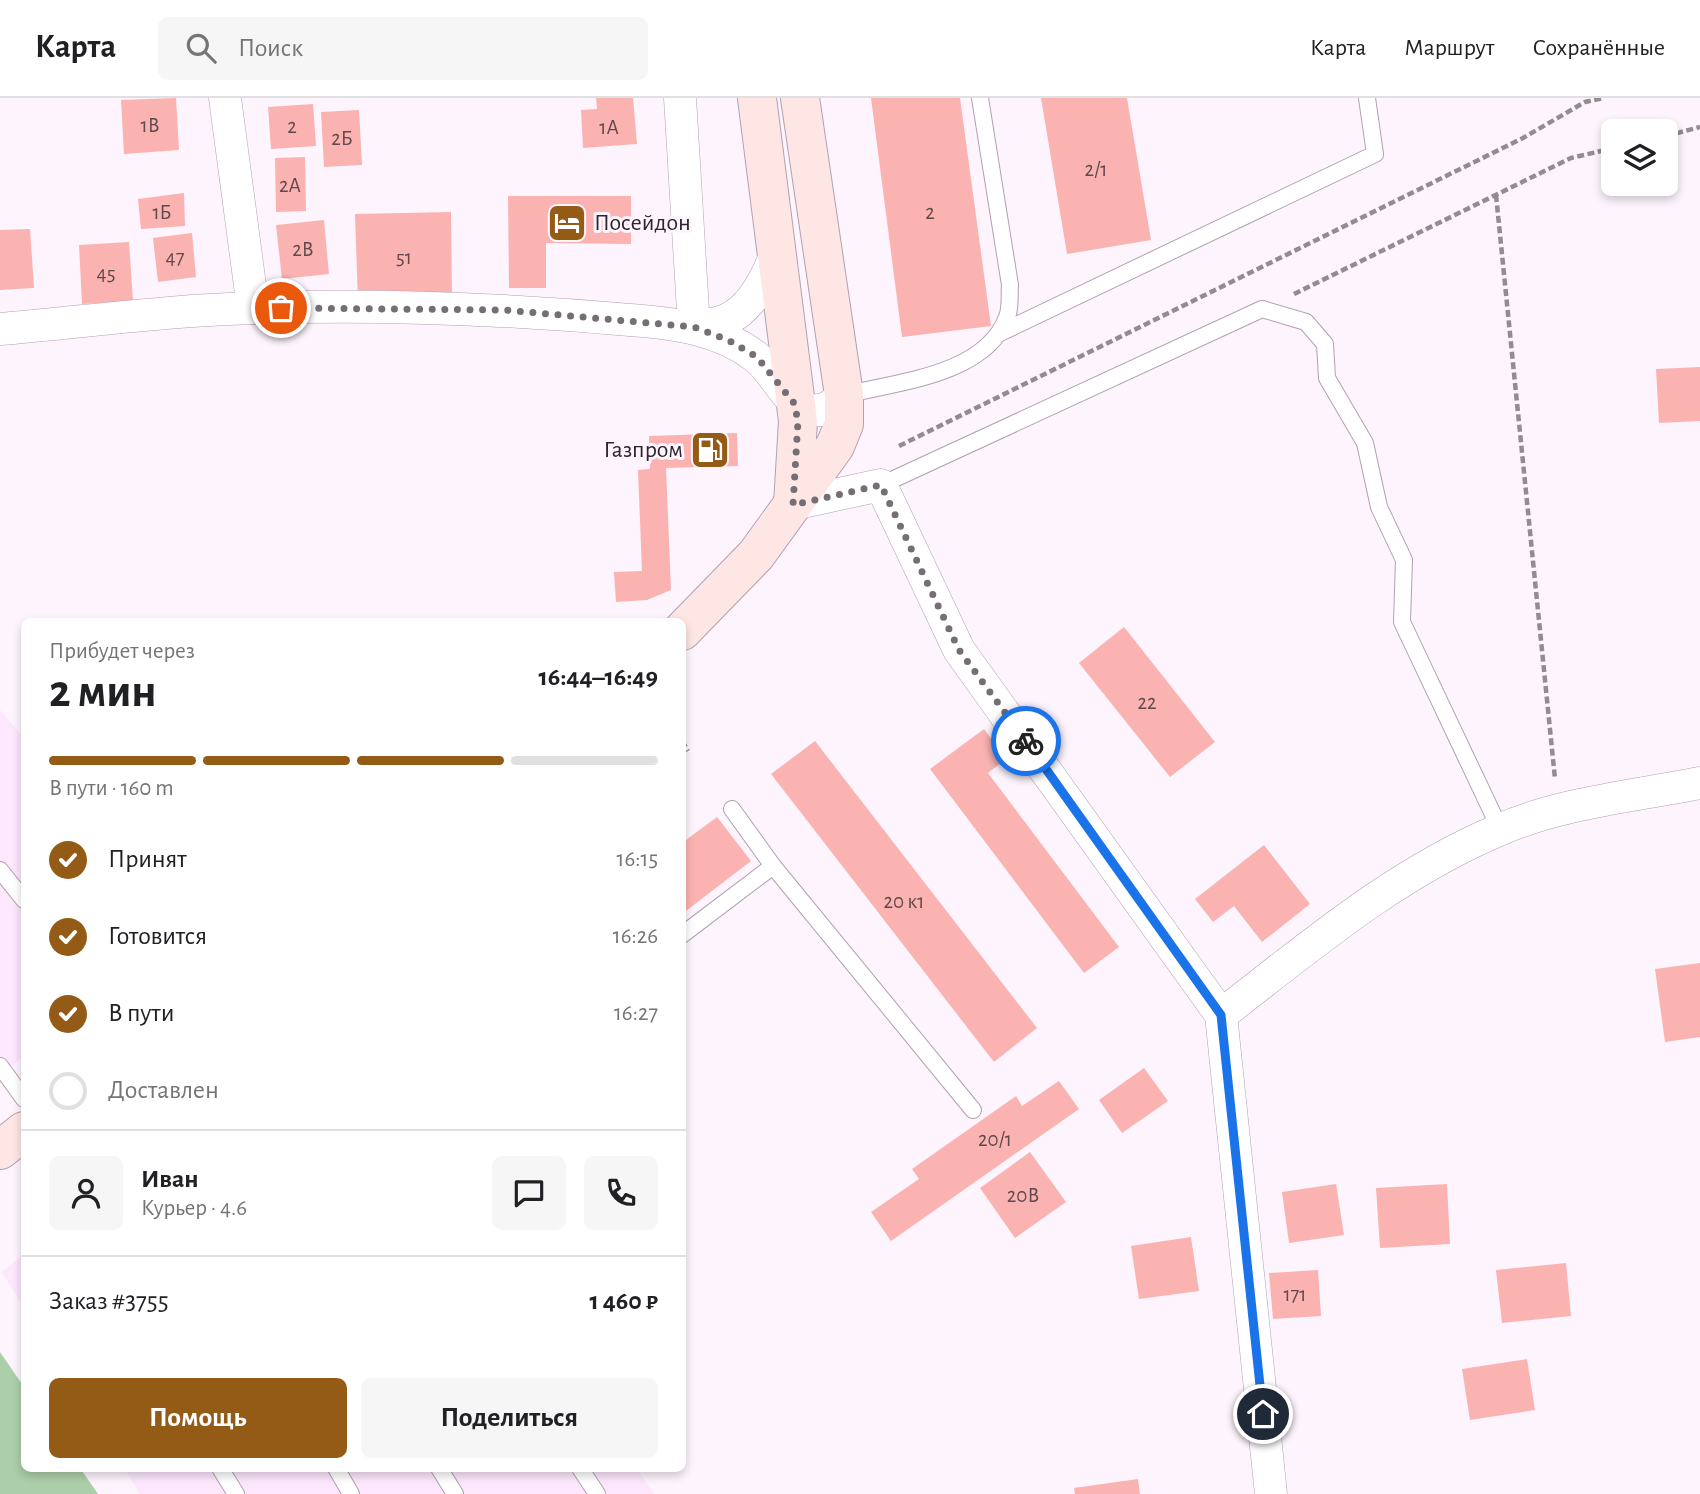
<!DOCTYPE html>
<html lang="ru">
<head>
<meta charset="utf-8">
<style>
  :root { --surface:#fff; --page:#f6f6f6; --text:#202124; --muted:#757577; --line:#e0e0e0; --accent:#945b17 }
  body { margin:0; font-family:"Alegreya Sans",sans-serif; background:var(--page); color:var(--text); height:100vh; display:flex; flex-direction:column; font-size:26px; white-space:nowrap }
  * { box-sizing:border-box; margin:0 }
  p { font-size:23px; color:var(--muted) }
  .icon { flex:none; width:38px; height:38px; fill:none; stroke:currentColor; stroke-width:2; stroke-linecap:round; stroke-linejoin:round }
  .map { position:relative; flex:1; overflow:hidden }
  .side { position:absolute; left:21px; top:520px; width:665px; height:854px; display:flex; flex-direction:column; background:var(--surface); border-radius:10px; box-shadow:0 4px 10px #0003 }
  .side>* { flex:none }
  .buttons { position:absolute; left:1601px; top:21px; display:grid; gap:14px }
  .buttons a { display:grid; place-items:center; width:77px; height:77px; border-radius:10px; background:var(--surface); box-shadow:0 4px 10px #0003; font-size:35px }
  .pin { position:absolute; display:grid; place-items:center; width:60px; height:60px; color:#fff; margin:-30px; border:4px solid #fff; border-radius:50%; box-shadow:0 2px 7px #0007 }
  .courier { position:absolute; display:grid; place-items:center; width:70px; height:70px; margin:-35px; border:5px solid #1a73e8; border-radius:50%; background:#fff; color:#222; box-shadow:0 2px 9px #0007 }
  .overview em { font-style:normal; font-weight:700 }
  .overview div { display:flex; flex-direction:column-reverse }
  .overview { display:flex; align-items:center; justify-content:space-between; height:119px; padding:0 28px }
  h1 { font-size:46px; font-weight:700; line-height:52px }
  .bar { display:grid; grid-template-columns:repeat(4,1fr); gap:10px 7px; align-content:center; height:84px; padding:0 28px }
  .bar i { height:9px; border-radius:5px; background:var(--line) }
  .bar .on { background:var(--accent) }
  .bar p { grid-column:span 4 }
  .line { display:flex; align-items:center; gap:18px; padding:0 28px; border-top:2px solid var(--line) }
  .line div { flex:1 }
  .round { display:grid; place-items:center; flex:none; width:74px; height:74px; border-radius:10px; background:var(--page) }
  ol { padding:0 28px; list-style:none }
  li { display:flex; align-items:center; gap:21px; height:77px }
  li p { margin-inline-start:auto }
  li .icon { padding:7px; border-radius:50%; background:var(--accent); color:#fff; stroke-width:4 }
  li:last-child { color:var(--muted) }
  li i { width:38px; height:38px; border:4px solid var(--line); border-radius:50% }
  .cta { display:flex; gap:14px; margin-top:auto; padding:14px 28px }
  .cta a { flex:1; height:80px; border-radius:10px; background:var(--accent); color:#fff; font-size:28px; font-weight:700; line-height:80px; text-align:center }
  .cta a+a { background:var(--page); color:var(--text) }
  header { display:flex; align-items:center; gap:42px; box-sizing:border-box; height:98px; padding:0 35px; background:var(--surface); border-bottom:2px solid var(--line) }
  header strong { font-size:33px }
  nav { display:flex; gap:38px; margin-inline-start:auto; font-size:24px }
  .search { width:490px; height:63px; background:var(--page); display:flex; align-items:center; gap:18px; box-sizing:border-box; padding:0 24px; border-radius:10px; color:var(--muted); font-size:26px }
  .map>svg:first-child { display:block }
</style>
</head>
<body>
<header>
<strong>Карта</strong>
<div class="search"><svg class="icon" aria-label="search" viewBox="0 0 24 24"><circle cx="10" cy="10" r="6"/><path d="M15 15l6 6"/></svg>Поиск</div>
<nav><a>Карта</a><a>Маршрут</a><a>Сохранённые</a></nav>
</header>
<div class="map">
<svg width="1700" height="1396" viewBox="0 0 1700 1396">
  <rect width="100%" height="100%" fill="#fdf4fd"/>
  <!-- built -->
  <g fill="#fce7fc">
    <path d="M0 612 24 640V958L0 977Z"/>
    <path d="M24 1156V1210L2 1174Z"/>
    <path d="M124 1370H637L654 1396H140Z"/>
  </g>
  <!-- green -->
  <path fill="#accfa9" d="M0 1254 24 1289V1370H80L98 1396H0Z"/>
  <!-- building -->
  <g fill="#fab3b1">
    <path d="M176 0 179 52 124 56 121 2Z"/>
    <path d="M596 0H633L637 46 583 50 581 12 597 11Z"/>
    <path d="M871 0H960L991 228 902 239Z"/>
    <path d="M1041 0H1127L1151 142 1067 156Z"/>
    <path d="M313 6 316 48 271 51 268 9Z"/>
    <path d="M359 12 362 67 324 69 321 14Z"/>
    <path d="M305 59 306 113 276 114 275 60Z"/>
    <path d="M184 95 185 128 141 131 138 101Z"/>
    <path d="M508 98H631V146L546 145V190H509Z"/>
    <path d="M451 114 452 202 358 204 355 116Z"/>
    <path d="M324 122 329 176 282 181 276 127Z"/>
    <path d="M30 131 34 190 0 192V132Z"/>
    <path d="M192 135 196 179 158 184 153 140Z"/>
    <path d="M129 144 133 203 82 206 79 147Z"/>
    <path d="M1700 269V323L1659 325 1656 271Z"/>
    <path d="M737 335 738 368 666 370 671 492 647 502 616 504 614 474 642 473 638 372 650 371 649 338Z"/>
    <path d="M1124 529 1215 644 1170 679 1079 565Z"/>
    <path d="M984 631 1006 661 988 675 1119 849 1084 875 930 671Z"/>
    <path d="M815 643 1037 930 994 964 771 676Z"/>
    <path d="M717 719 751 763 682 816V745Z"/>
    <path d="M1264 747 1310 806 1262 844 1234 808 1213 824 1195 801Z"/>
    <path d="M1700 865V939L1665 944 1655 871Z"/>
    <path d="M1144 970 1168 1003 1122 1035 1099 1002Z"/>
    <path d="M1059 983 1079 1011 891 1143 871 1114 919 1081 912 1071 1016 998 1022 1008Z"/>
    <path d="M1030 1054 1066 1104 1015 1140 980 1090Z"/>
    <path d="M1336 1086 1344 1137 1289 1145 1282 1094Z"/>
    <path d="M1447 1086 1450 1146 1380 1150 1376 1090Z"/>
    <path d="M1191 1139 1199 1193 1139 1201 1131 1148Z"/>
    <path d="M1566 1165 1571 1218 1502 1225 1496 1172Z"/>
    <path d="M1318 1172 1321 1218 1273 1221 1269 1175Z"/>
    <path d="M1527 1261 1535 1312 1470 1322 1462 1271Z"/>
    <path d="M1138 1381 1140 1396H1075L1074 1390Z"/>
  </g>
  <g fill="none" stroke-linecap="round" stroke-linejoin="round">
    <!-- lane casing -->
    <g stroke="#b0a1b0" stroke-width="18">
      <g id="lane">
        <path d="M1000 235 1375 56 1367 0"/>
        <path d="M844 297C897 284 986 277 1007 219 1011 210 1009 197 1010 187L980 0"/>
        <path d="M881 387 1262 211 1306 224 1325 246 1327 280 1365 345 1379 409 1404 462 1402 524 1500 731"/>
        <path d="M732 711 773 768"/>
        <path d="M0 772 24 802"/>
        <path d="M682 837 773 768 973 1012"/>
        <path d="M0 968 24 1001"/>
        <path d="M220 1370 236 1396"/>
        <path d="M336 1370 351 1396"/>
        <path d="M439 1370 455 1396"/>
        <path d="M580 1370 597 1396"/>
      </g>
    </g>
    <!-- street casing -->
    <g stroke="#b0a1b0" stroke-width="33">
      <g id="street">
        <path d="M225 0 253 210"/>
        <path d="M680 0 694 229"/>
        <path d="M694 229C704 227 716 226 726 222 752 211 768 177 777 153"/>
        <path d="M0 231C84 224 170 212 254 210 379 206 506 211 630 222 674 225 720 231 756 259 776 274 785 307 812 312 826 314 834 305 844 297"/>
        <path d="M793 406 881 387 959 552 1221 917 1271 1396"/>
        <path d="M1221 917C1309 849 1396 775 1499 732 1560 705 1634 698 1700 685"/>
      </g>
    </g>
    <!-- secondary casing -->
    <g stroke="#b0a1b0" stroke-width="40">
      <g id="secondary">
        <path d="M757 0 798 323 793 406"/>
        <path d="M682 533 756 457 835 348 844 326V297L800 0"/>
        <path d="M0 1052 24 1033"/>
      </g>
    </g>
    <!-- path -->
    <g stroke="#928b92" stroke-width="4.5" stroke-dasharray="7 3.5" stroke-linecap="butt">
      <path d="M1666 38 1700 29"/>
      <path d="M1496 97 1555 681"/>
      <path d="M1294 196 1571 60 1614 50"/>
      <path d="M899 348 1523 40 1585 4 1604 0"/>
      <path d="M682 643 688 653"/>
    </g>
    <!-- lane -->
    <use href="#lane" stroke="#fff" stroke-width="16"/>
    <!-- street -->
    <use href="#street" stroke="#fff" stroke-width="32"/>
    <!-- secondary -->
    <use href="#secondary" stroke="#fde6e4" stroke-width="38"/>
  </g>
  <g fill="none" stroke-linecap="round" stroke-linejoin="round">
    <!-- done -->
    <path stroke="#756e75" stroke-width="7" stroke-dasharray="0 12.6" d="M281 210 504 212 694 229 728 242 757 259 794 305 798 323 793 407 881 387 959 552 1026 643"/>
    <!-- route -->
    <path stroke="#1a73e8" stroke-width="9" d="M1026 643 1221 917 1263 1316"/>
  </g>
  <!-- icons -->
  <defs>
    <g id="hotel-square" transform="scale(2.0125)"><rect x="-9" y="-9" width="18" height="18" rx="4" fill="#945b17" stroke="#fdf4fd"/><path d="M-6-4.5h1.5V1H6V5H4.5V3h-9V5H-6ZM-4 0a1.8 1.8 0 1 1 3.6 0ZM.5 0V-2.5h3Q6-2.5 6 0Z" fill="#fff"/></g>
    <g id="fuel-square" transform="scale(2.0125)"><rect x="-9" y="-9" width="18" height="18" rx="4" fill="#945b17" stroke="#fdf4fd"/><path d="M-5.5-6h7V0h2V4h1.3V-2.5L3-4.5l.8-.8L6-3V5H2.5V1h-1V6h-7ZM-4.2-4.7v3.2H.2V-4.7Z" fill="#fff"/></g>
  </defs>
  <g fill-rule="evenodd">
    <use href="#hotel-square" x="567" y="125"/>
    <use href="#fuel-square" x="710" y="352"/>
  </g>
  <g text-anchor="middle" dominant-baseline="central" stroke-width="6" stroke-linejoin="round" paint-order="stroke">
    <!-- number labels -->
    <g font-size="21" fill="#60494d">
      <text x="150" y="27">1В</text>
      <text x="292" y="28">2</text>
      <text x="609" y="29">1А</text>
      <text x="342" y="40">2Б</text>
      <text x="1096" y="71">2/1</text>
      <text x="290" y="87">2А</text>
      <text x="162" y="114">1Б</text>
      <text x="930" y="114">2</text>
      <text x="303" y="151">2В</text>
      <text x="175" y="159">47</text>
      <text x="404" y="159">51</text>
      <text x="106" y="175">45</text>
      <text x="1147" y="604">22</text>
      <text x="904" y="803">20 к1</text>
      <text x="995" y="1041">20/1</text>
      <text x="1023" y="1097">20В</text>
      <text x="1295" y="1196">171</text>
    </g>
    <!-- poi labels -->
    <g font-size="24" fill="#2c262c" stroke="#fdf4fd" text-anchor="start">
      <text x="594" y="125">Посейдон</text>
      <text x="683" y="352" text-anchor="end">Газпром</text>
    </g>
  </g>
</svg>
<div class="buttons">
<a><svg class="icon" aria-label="layers" viewBox="0 0 24 24"><path d="M12 4l9 5-9 5-9-5zM3 14l9 5 9-5"/></svg></a>
</div>
<div class="pin" style="left:281px;top:210px;background:#ea580c"><svg class="icon" aria-label="bag" viewBox="0 0 24 24"><path d="M5 8h14l-1 12H6zM9 8a3 3 0 0 1 6 0"/></svg></div>
<div class="pin" style="left:1263px;top:1316px;background:#1f2937"><svg class="icon" aria-label="home" viewBox="0 0 24 24"><path d="M3 11l9-7 9 7M6 9v11h12V9"/></svg></div>
<div class="courier" style="left:1026px;top:643px"><svg class="icon" aria-label="bike" viewBox="0 0 24 24"><circle cx="6" cy="16" r="4"/><circle cx="18" cy="16" r="4"/><path d="M6 16l4-8h5l3 8M10 8l3 8H6M13 5h3"/></svg></div>
<section class="side">
<div class="overview"><div><h1>2 мин</h1><p>Прибудет через</p></div><em>16:44–16:49</em></div>
<div class="bar"><i class="on"></i><i class="on"></i><i class="on"></i><i></i><p>В пути · 160 m</p></div>
<ol>
<li><svg class="icon" aria-label="check" viewBox="0 0 24 24"><path d="M5 12l5 5 9-10"/></svg>Принят<p>16:15</p></li>
<li><svg class="icon" aria-label="check" viewBox="0 0 24 24"><path d="M5 12l5 5 9-10"/></svg>Готовится<p>16:26</p></li>
<li><svg class="icon" aria-label="check" viewBox="0 0 24 24"><path d="M5 12l5 5 9-10"/></svg>В пути<p>16:27</p></li>
<li><i></i>Доставлен</li>
</ol>
<div class="line" style="height:126px"><a class="round"><svg class="icon" aria-label="person" viewBox="0 0 24 24"><circle cx="12" cy="8" r="4"/><path d="M4 21q1-7 8-7t8 7"/></svg></a><div><b>Иван</b><p>Курьер · 4.6</p></div><a class="round"><svg class="icon" aria-label="chat" viewBox="0 0 24 24"><path d="M4 5h16v11H9l-5 4z"/></svg></a><a class="round"><svg class="icon" aria-label="phone" viewBox="0 0 24 24"><path d="M5 4h4l2 5-3 2q2 4 5 5l2-3 5 2v4C11 20 4 13 5 4z"/></svg></a></div>
<div class="line" style="height:91px"><div>Заказ #3755</div><b>1 460 ₽</b></div>
<div class="cta"><a>Помощь</a><a>Поделиться</a></div>
</section>
</div>
</body>
</html>
